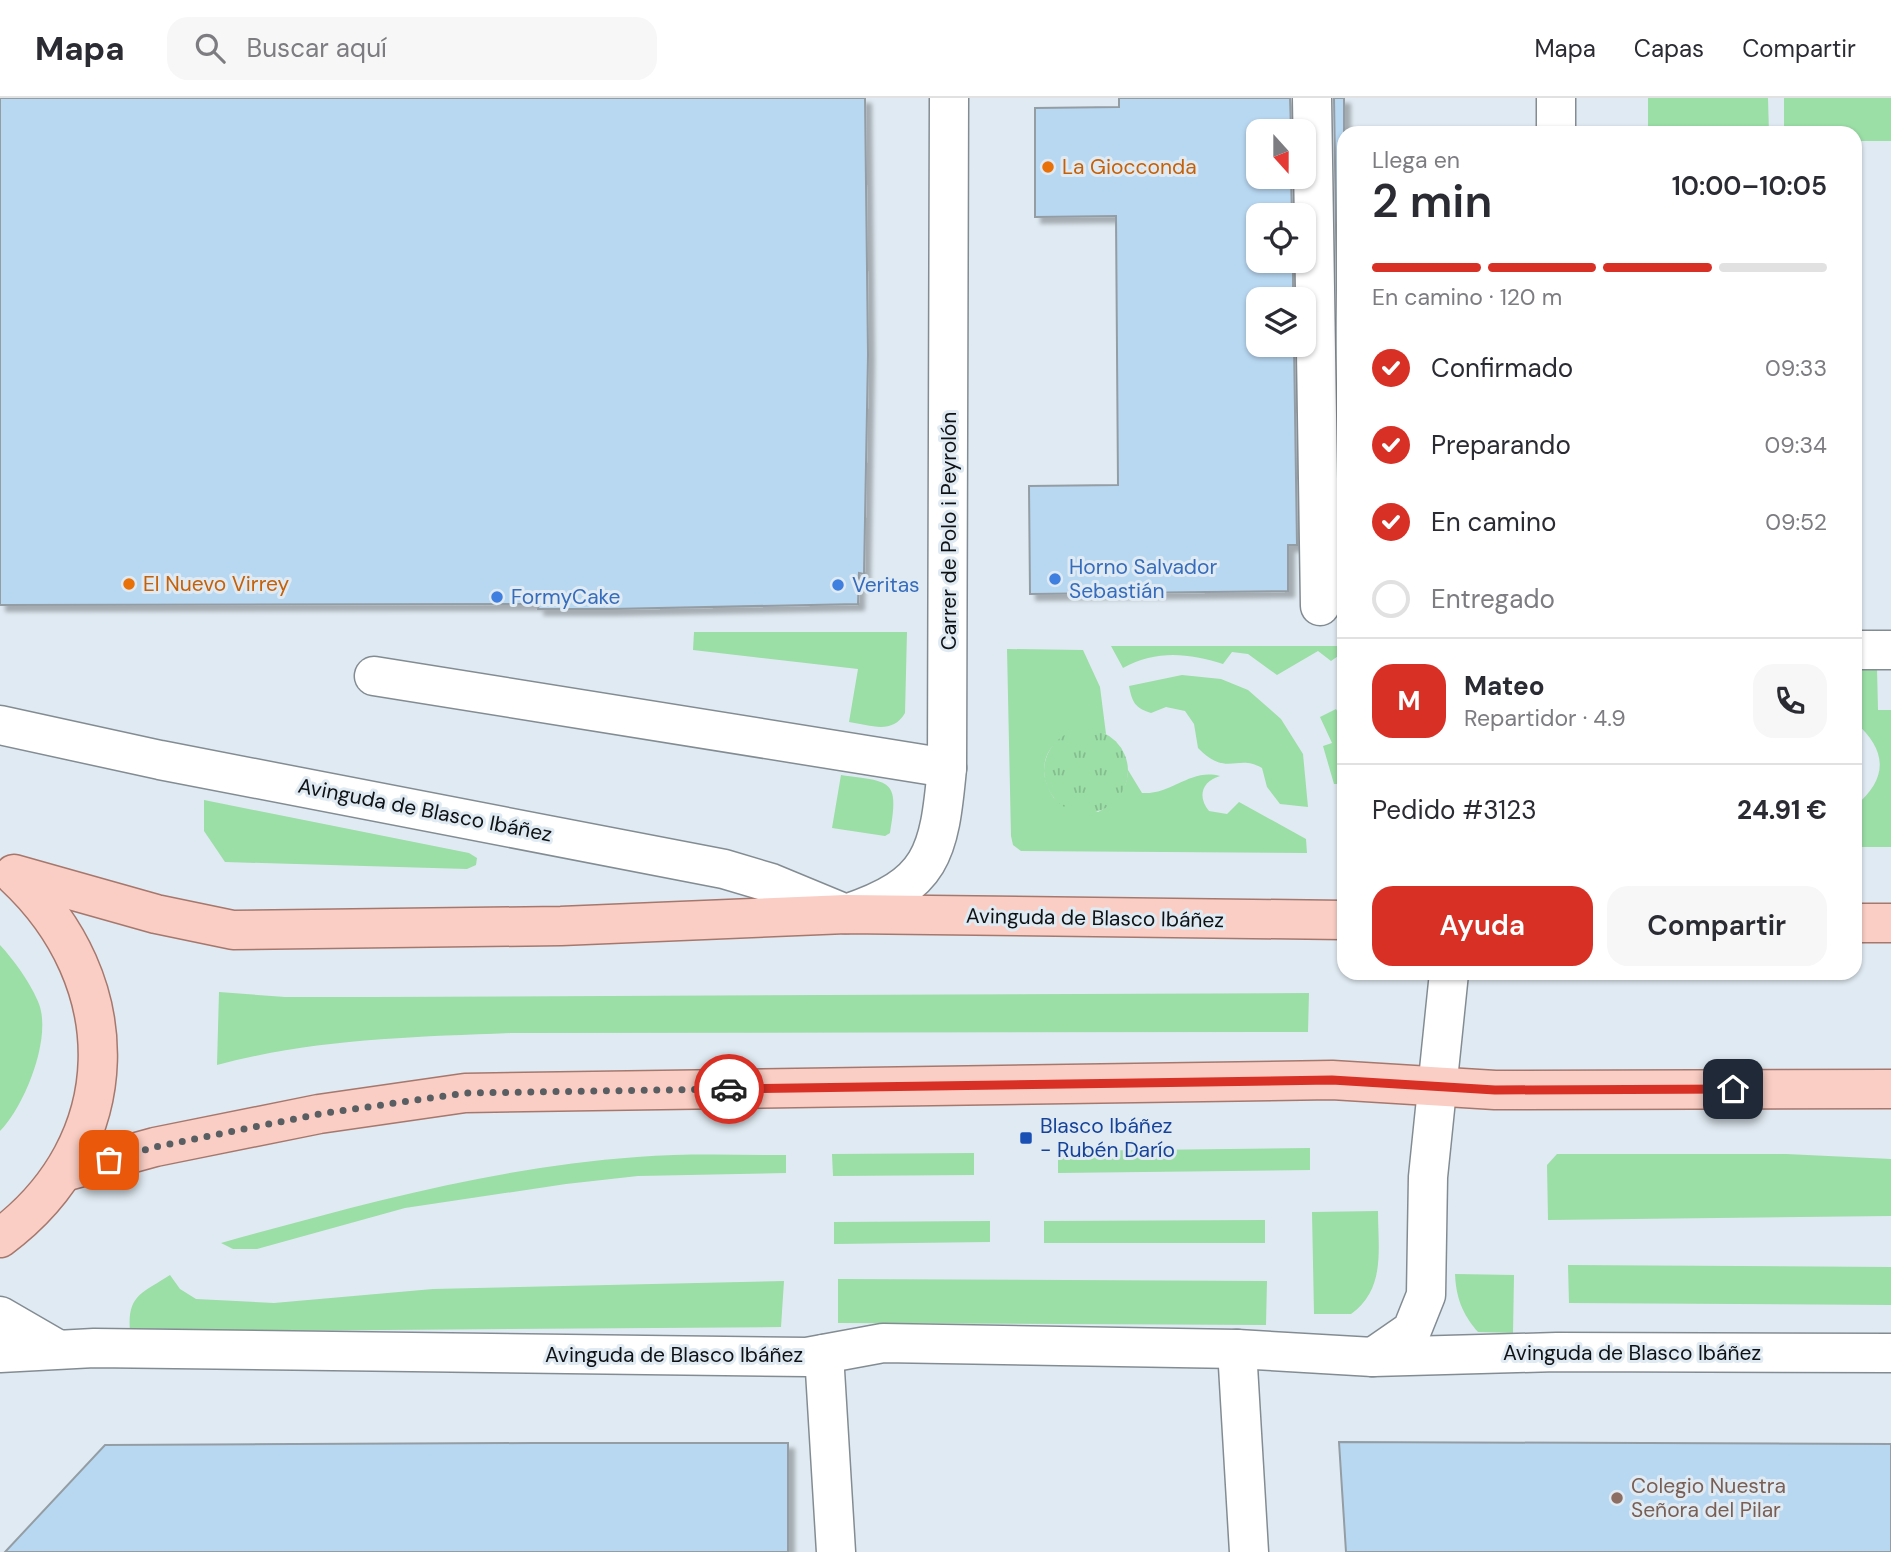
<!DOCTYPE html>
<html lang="es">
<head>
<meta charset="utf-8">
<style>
  :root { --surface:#fff; --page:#f7f7f7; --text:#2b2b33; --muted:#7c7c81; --line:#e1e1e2; --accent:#d93025 }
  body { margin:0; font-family:"DM Sans",sans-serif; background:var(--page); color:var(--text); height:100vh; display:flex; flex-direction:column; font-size:26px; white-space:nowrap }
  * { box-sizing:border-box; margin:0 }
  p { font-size:23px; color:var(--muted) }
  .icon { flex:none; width:38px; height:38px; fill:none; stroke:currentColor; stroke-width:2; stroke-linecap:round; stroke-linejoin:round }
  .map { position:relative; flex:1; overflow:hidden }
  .panel { position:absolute; left:1337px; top:28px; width:525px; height:854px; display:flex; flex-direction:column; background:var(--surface); border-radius:21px; box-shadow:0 2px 5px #0004 }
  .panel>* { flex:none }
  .needle { width:46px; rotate:159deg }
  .fabs { position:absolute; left:1246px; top:21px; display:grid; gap:14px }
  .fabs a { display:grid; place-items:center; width:70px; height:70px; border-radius:14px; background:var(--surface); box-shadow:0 2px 5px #0004; font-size:35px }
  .pin { position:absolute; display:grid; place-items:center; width:60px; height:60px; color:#fff; margin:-30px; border-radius:14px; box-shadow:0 4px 10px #0006 }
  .courier { position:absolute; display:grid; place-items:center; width:70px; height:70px; margin:-35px; border:5px solid #d93025; border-radius:50%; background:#fff; color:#222; box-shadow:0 2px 9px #0007 }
  .summary em { font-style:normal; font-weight:600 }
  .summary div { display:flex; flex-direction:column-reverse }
  .summary { display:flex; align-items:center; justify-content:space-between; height:119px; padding:0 35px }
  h1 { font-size:46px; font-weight:600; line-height:52px }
  .bar { display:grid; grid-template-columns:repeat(4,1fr); gap:10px 7px; align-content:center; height:84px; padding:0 35px }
  .bar i { height:9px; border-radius:5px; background:var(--line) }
  .bar .current { background:var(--accent) }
  .bar p { grid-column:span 4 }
  .line { display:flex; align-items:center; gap:18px; padding:0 35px; border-top:2px solid var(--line) }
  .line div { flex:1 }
  .round { display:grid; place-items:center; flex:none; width:74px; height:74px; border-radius:21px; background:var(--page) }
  ol { padding:0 35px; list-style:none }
  li { display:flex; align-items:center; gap:21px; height:77px }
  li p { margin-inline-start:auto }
  li .icon { padding:7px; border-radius:50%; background:var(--accent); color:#fff; stroke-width:4 }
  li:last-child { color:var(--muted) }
  li i { width:38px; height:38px; border:4px solid var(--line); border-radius:50% }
  .button { display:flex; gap:14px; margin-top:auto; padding:14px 35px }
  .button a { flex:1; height:80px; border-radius:21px; background:var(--accent); color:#fff; font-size:28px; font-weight:600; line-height:80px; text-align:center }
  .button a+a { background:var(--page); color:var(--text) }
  header { display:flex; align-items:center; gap:42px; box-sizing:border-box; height:98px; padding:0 35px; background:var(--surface); border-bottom:2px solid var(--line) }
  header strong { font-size:33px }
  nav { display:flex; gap:38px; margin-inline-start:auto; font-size:24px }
  .search { width:490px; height:63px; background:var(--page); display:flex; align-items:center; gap:18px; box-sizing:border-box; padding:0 24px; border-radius:21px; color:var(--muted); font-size:26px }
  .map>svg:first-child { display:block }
</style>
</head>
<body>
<header>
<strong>Mapa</strong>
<div class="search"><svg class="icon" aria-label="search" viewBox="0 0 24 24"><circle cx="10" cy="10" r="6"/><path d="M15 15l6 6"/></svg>Buscar aquí</div>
<nav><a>Mapa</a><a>Capas</a><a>Compartir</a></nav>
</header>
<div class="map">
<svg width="1891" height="1454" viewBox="0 0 1891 1454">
  <defs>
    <pattern id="park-tufts" width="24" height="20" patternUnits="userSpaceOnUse" patternTransform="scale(1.75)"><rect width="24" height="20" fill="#9bdea6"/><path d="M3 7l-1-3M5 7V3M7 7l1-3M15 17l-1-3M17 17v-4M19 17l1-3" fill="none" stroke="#84bd8e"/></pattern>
    <filter id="shadow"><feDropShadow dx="6" dy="6" stdDeviation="2" flood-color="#0004"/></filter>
  </defs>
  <rect width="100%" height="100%" fill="#e0eaf2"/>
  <!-- green -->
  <g fill="#9bdea6">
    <path d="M1648 0H1768L1769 35H1648Z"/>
    <path d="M1784 0H1891V43H1855V35H1784Z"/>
    <path d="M694 534H907L905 615C892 637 871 627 849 624L858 571 693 552Z"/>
    <path d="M1111 548H1344V554L1331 563 1318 553 1277 577 1248 556 1232 554 1223 566C1188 555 1156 552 1123 570Z"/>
    <path d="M1007 551 1083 552 1100 589 1106 636C1062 622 1026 660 1054 700L1098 714C1116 705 1127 693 1128 672L1142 695C1172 697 1190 670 1220 678 1202 683 1197 699 1209 713L1227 716 1239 704 1306 741 1307 755 1021 753 1013 747 1011 738Z"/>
    <path d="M1855 570 1877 571 1878 612H1891V749H1855V708C1889 680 1887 652 1855 624Z"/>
    <path d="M1182 577 1221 581 1248 592 1281 621 1303 656 1308 709 1280 706 1267 689 1262 670C1237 655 1227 680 1198 650L1194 626 1185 613 1166 609 1151 615C1135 610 1132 604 1129 588Z"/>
    <path d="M1336 611 1344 625V686H1334L1323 648 1332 645 1320 619Z"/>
    <path d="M841 677C890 684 900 680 890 735L885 738 832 730Z"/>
    <path d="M204 702 469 755 477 760 476 767 467 771 225 764 204 733Z"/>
    <path d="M0 847C14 862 32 887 39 906 52 941 24 1009 0 1033Z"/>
    <path d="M219 894 285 899H373L1309 895 1308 934 513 935C413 939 313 941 217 967Z"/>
    <path d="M1310 1050V1072L1058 1075V1053Z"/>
    <path d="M974 1055V1077L833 1078 832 1056Z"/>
    <path d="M1557 1056H1786L1891 1061V1118L1548 1122 1547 1067Z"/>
    <path d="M786 1057V1075L638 1078 566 1086 405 1110 257 1151H233L221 1145C358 1107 495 1069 637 1059 686 1055 736 1057 786 1057Z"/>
    <path d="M1378 1113C1378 1151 1386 1191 1351 1216H1314L1312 1114Z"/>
    <path d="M1265 1122V1145H1044V1123Z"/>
    <path d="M990 1123V1144L834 1146V1124Z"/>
    <path d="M1568 1167 1891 1169V1207L1569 1205Z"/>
    <path d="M1455 1176 1514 1177 1513 1235 1478 1234C1462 1216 1456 1199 1455 1176Z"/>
    <path d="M170 1177 180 1191 196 1201 274 1205 433 1191 784 1183 781 1229 130 1234C127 1197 141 1196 170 1177Z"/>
    <path d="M838 1181 1267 1183 1266 1227 838 1225Z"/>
  </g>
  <!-- park -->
  <circle fill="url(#park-tufts)" cx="1086" cy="673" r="42"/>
  <!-- building -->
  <g fill="#b8d8f2" stroke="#949da4" stroke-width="2" filter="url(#shadow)">
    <path d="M0 0H865L868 257 864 476 859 475 858 506 610 511H538L539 506 0 507Z"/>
    <path d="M1119 0H1290L1291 33H1258V79H1291L1292 117H1258V163H1293V201H1258V247H1294L1297 447H1288V493L1030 496 1029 388 1118 387 1116 118 1035 119V10L1119 9Z"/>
    <path d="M1334 0H1344V447H1341Z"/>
    <path d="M1339 1344 1891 1346V1454H1346Z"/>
    <path d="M534 1345H788V1454H5L105 1347Z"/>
  </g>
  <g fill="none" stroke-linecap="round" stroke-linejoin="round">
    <!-- minor casing -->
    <g stroke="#848c93" stroke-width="41">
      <g id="minor">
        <path d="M1312 0 1320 508"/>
        <path d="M1556 0V35"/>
        <path d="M1855 552H1891"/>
        <path d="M374 578 947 670"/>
        <path d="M0 627 160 662 724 771 771 785 846 816C933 787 939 756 947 670L949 0"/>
        <path d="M0 1218 57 1251"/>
        <path d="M1237 1251 1249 1454"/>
        <path d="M0 1255 94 1250 807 1259 883 1245 1237 1251 1373 1259 1557 1254 1891 1255"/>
        <path d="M824 1256 836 1454"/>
        <path d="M1373 1259 1412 1232 1426 1197 1428 1079 1449 875"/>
      </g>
    </g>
    <!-- major casing -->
    <g stroke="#a6776d" stroke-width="41">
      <g id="major">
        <path d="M14 776 156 816 233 832 561 828 846 816 1344 822"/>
        <path d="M1855 825H1891"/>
        <path d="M64 1074 155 1049 319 1016 465 995 1332 982 1495 992 1891 991"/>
        <path d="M0 1140C128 1045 128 883 14 777"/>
      </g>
    </g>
    <!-- minor -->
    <use href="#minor" stroke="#fff" stroke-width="38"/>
    <!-- major -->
    <use href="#major" stroke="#facec4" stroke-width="38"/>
  </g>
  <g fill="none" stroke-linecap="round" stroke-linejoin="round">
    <!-- done -->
    <path stroke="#585e62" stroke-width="7" stroke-dasharray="0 12.6" d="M109 1062 155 1049 319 1016 465 995 729 991"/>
    <!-- route -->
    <path stroke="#d93025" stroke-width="9" d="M729 991 1332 982 1495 992 1733 991"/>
  </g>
  <!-- markers -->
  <g fill="#e8710a" stroke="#e0eaf2" stroke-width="2.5">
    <circle cx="1048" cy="69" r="7"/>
    <circle cx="129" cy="486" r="7"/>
  </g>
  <g fill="#3f7fe0" stroke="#e0eaf2" stroke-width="2.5">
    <circle cx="1055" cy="481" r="7"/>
    <circle cx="838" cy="487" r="7"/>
    <circle cx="497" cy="499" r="7"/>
  </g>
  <rect fill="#1a4fb4" stroke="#e0eaf2" stroke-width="2.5" x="1019" y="1033" width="14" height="14" rx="3.5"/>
  <circle fill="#8d6e63" stroke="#e0eaf2" stroke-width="2.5" cx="1617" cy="1400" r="7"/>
  <g text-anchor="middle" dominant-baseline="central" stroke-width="6" stroke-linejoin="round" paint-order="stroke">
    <!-- food labels -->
    <g font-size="21" fill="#c56008" stroke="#e0eaf2" text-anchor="start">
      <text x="1062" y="69">La Giocconda</text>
      <text x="143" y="486">El Nuevo Virrey</text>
    </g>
    <!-- street labels -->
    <g font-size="21" fill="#0f1215" stroke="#e0eaf2">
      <text transform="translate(949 433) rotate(-90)">Carrer de Polo i Peyrolón</text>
      <text transform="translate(425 712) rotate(11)">Avinguda de Blasco Ibáñez</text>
      <text transform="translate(1095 820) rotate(1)">Avinguda de Blasco Ibáñez</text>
      <text x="1632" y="1255">Avinguda de Blasco Ibáñez</text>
      <text x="674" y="1257">Avinguda de Blasco Ibáñez</text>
    </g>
    <!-- shop labels -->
    <g font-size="21" fill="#366cbe" stroke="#e0eaf2" text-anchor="start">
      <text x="1069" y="469">Horno Salvador<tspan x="1069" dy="24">Sebastián</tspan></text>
      <text x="852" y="487">Veritas</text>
      <text x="511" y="499">FormyCake</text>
    </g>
    <!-- transit labels -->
    <g font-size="21" fill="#164399" stroke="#e0eaf2" text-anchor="start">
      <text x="1040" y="1028">Blasco Ibáñez<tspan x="1040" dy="24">- Rubén Darío</tspan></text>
    </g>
    <!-- education labels -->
    <g font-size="21" fill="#785e54" stroke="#e0eaf2" text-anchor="start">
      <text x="1631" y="1388">Colegio Nuestra<tspan x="1631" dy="24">Señora del Pilar</tspan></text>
    </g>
  </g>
</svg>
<div class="fabs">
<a><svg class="needle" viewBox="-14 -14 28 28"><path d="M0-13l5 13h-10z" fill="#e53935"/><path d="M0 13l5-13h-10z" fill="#7c7c81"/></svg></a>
<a><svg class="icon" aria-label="locate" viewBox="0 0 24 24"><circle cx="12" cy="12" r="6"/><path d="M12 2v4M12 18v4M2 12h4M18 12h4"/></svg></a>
<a><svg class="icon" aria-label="layers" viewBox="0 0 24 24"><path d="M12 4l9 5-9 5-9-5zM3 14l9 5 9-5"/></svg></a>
</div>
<div class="pin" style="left:109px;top:1062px;background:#ea580c"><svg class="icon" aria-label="bag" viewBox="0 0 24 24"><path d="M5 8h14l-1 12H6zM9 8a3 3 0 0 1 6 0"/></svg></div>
<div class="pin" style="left:1733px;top:991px;background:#1f2937"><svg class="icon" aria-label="home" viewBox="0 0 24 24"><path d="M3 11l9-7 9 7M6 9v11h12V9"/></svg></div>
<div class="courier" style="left:729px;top:991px"><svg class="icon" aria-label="car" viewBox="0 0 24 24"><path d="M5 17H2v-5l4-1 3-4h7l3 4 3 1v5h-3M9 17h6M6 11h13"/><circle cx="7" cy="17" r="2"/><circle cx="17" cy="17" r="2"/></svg></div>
<section class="panel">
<div class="summary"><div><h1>2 min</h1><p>Llega en</p></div><em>10:00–10:05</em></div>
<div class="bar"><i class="current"></i><i class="current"></i><i class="current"></i><i></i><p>En camino · 120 m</p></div>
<ol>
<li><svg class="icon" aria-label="check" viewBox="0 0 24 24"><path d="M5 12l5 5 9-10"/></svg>Confirmado<p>09:33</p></li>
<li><svg class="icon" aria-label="check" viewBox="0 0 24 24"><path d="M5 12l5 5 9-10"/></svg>Preparando<p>09:34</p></li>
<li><svg class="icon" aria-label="check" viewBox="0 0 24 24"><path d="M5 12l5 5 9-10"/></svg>En camino<p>09:52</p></li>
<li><i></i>Entregado</li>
</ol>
<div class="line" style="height:126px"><b class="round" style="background:var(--accent);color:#fff">M</b><div><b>Mateo</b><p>Repartidor · 4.9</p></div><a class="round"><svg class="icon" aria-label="phone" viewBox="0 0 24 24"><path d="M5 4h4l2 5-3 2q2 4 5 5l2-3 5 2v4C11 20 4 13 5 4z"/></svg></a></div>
<div class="line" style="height:91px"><div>Pedido #3123</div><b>24.91 €</b></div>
<div class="button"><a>Ayuda</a><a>Compartir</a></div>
</section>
</div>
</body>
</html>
